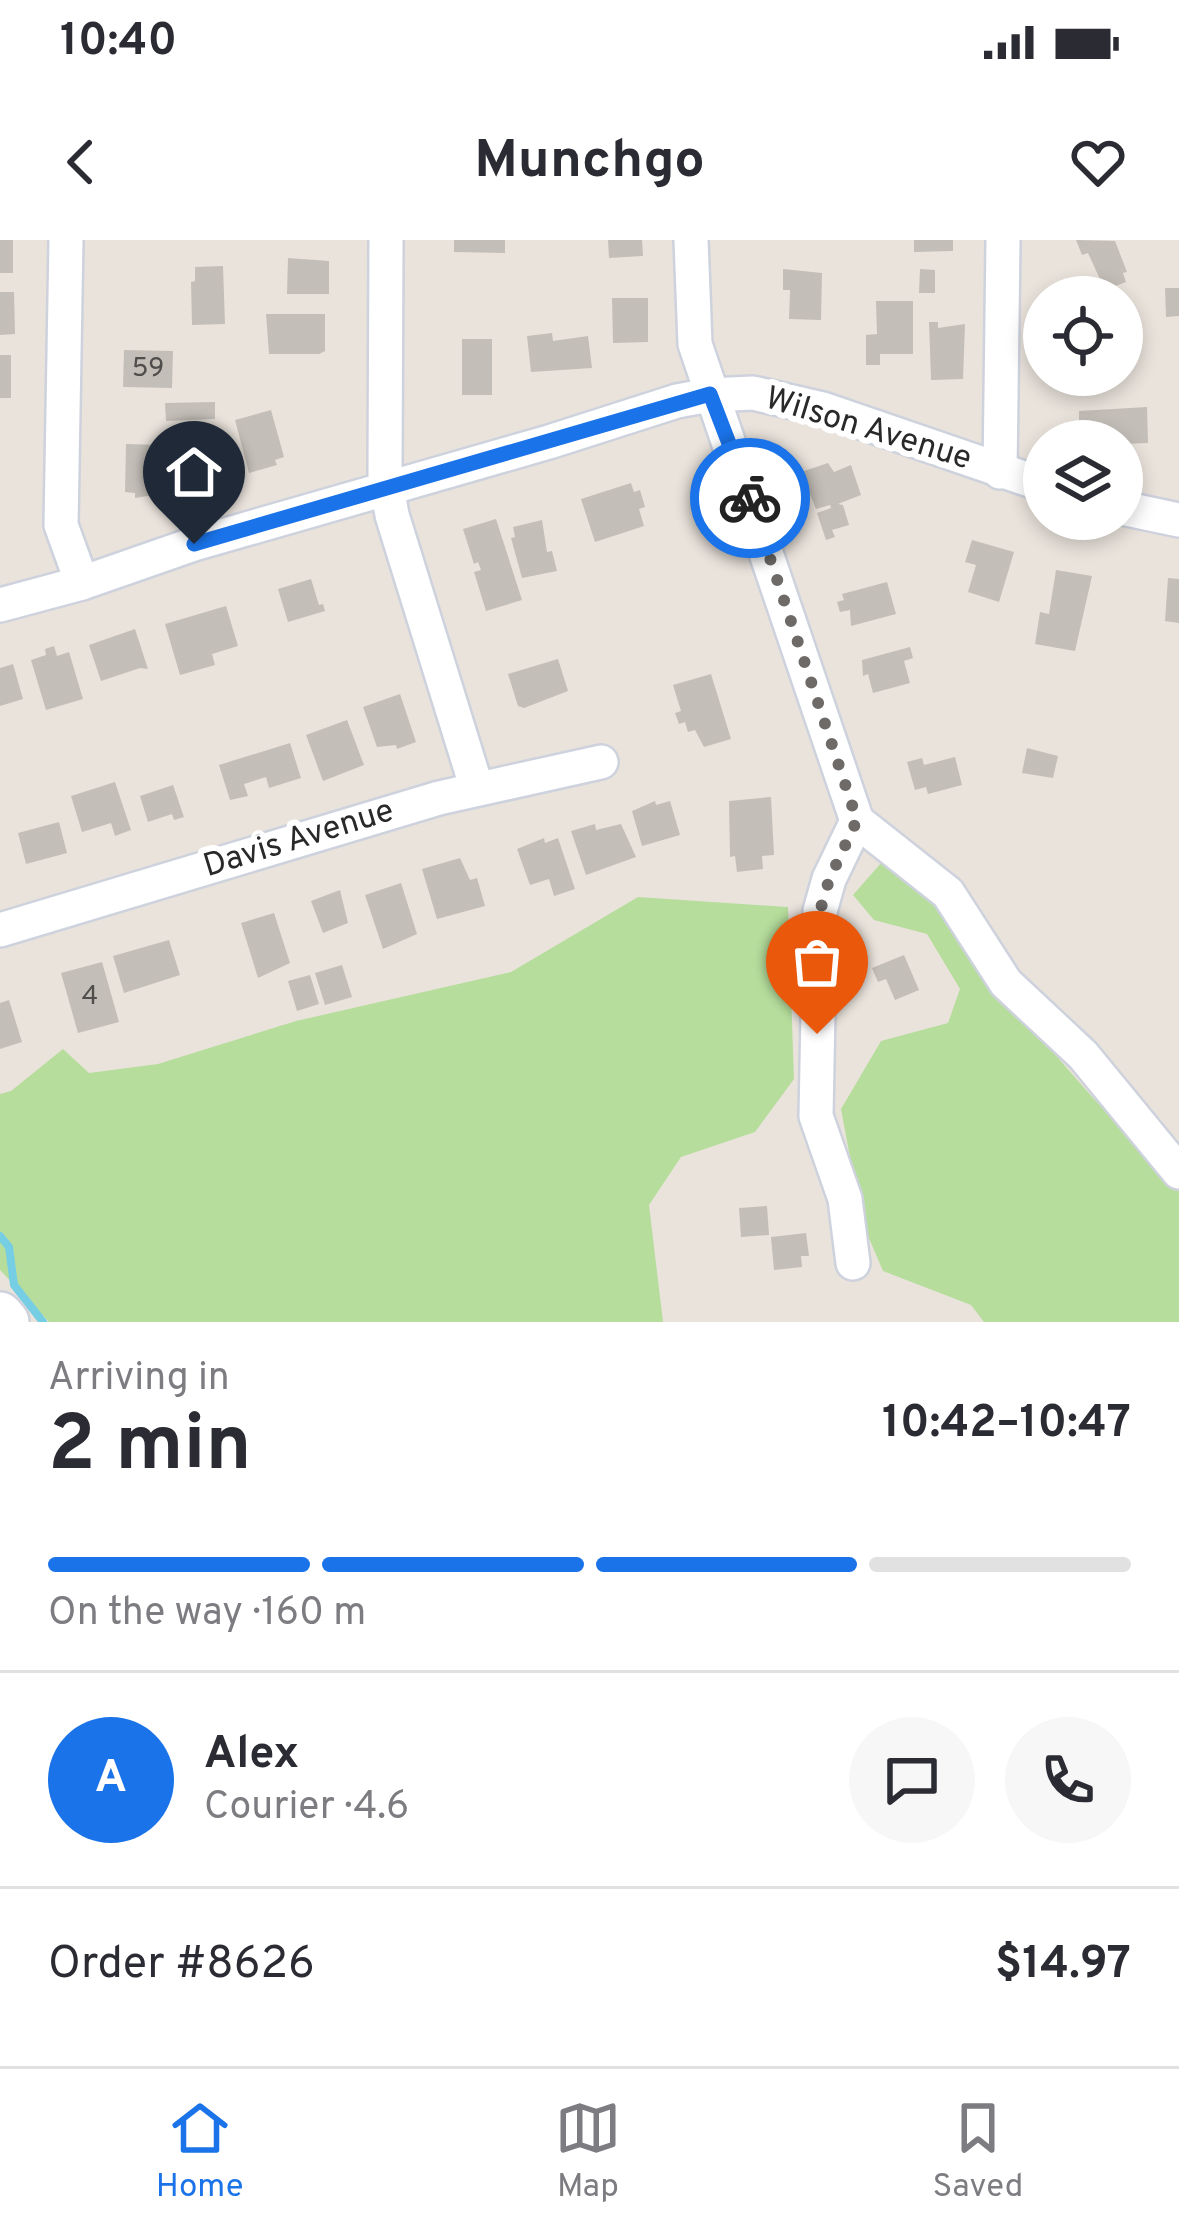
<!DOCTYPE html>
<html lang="en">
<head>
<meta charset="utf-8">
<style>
  :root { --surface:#fff; --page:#f7f7f7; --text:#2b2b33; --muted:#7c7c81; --line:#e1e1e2; --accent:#1a73e8 }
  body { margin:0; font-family:Overpass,sans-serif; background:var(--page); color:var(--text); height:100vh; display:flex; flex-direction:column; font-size:45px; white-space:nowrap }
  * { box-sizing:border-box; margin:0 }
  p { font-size:39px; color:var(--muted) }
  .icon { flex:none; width:66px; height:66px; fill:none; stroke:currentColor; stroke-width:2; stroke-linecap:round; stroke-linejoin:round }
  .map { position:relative; height:1082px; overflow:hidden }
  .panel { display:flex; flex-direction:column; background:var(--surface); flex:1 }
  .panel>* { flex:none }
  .buttons { position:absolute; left:1023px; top:36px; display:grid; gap:24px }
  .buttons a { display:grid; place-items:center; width:120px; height:120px; border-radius:50%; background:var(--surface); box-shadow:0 6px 18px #0003; font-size:60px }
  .pin { position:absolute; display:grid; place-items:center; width:102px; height:102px; color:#fff; margin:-123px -51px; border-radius:50% 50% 50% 0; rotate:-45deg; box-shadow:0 0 12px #0007 }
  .pin .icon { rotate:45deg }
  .courier { position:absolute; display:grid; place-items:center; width:120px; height:120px; margin:-60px; border:9px solid #1a73e8; border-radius:50%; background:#fff; color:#222; box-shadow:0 3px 15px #0007 }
  .headline em { font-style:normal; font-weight:700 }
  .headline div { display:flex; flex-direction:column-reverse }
  .headline { display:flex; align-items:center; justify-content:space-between; height:204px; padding:0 48px }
  h1 { font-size:78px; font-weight:700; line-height:90px }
  .bar { display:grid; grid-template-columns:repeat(4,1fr); gap:18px 12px; align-content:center; height:144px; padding:0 48px }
  .bar i { height:15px; border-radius:9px; background:var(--line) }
  .bar .on { background:var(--accent) }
  .bar p { grid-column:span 4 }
  .line { display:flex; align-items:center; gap:30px; padding:0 48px; border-top:3px solid var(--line) }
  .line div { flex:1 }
  .round { display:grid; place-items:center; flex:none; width:126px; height:126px; border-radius:63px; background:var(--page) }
  .status { display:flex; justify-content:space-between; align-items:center; height:84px; padding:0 60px; background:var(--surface); direction:ltr }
  .status svg { height:33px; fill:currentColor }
  header { display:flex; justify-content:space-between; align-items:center; height:156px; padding:0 48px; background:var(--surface); font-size:54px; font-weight:700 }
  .menu { display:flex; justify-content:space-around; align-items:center; height:168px; border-top:3px solid var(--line); background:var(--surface); font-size:33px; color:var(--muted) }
  .menu a { display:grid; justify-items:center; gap:6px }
  .menu .on { color:var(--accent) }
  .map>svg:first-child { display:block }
</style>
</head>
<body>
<div class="status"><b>10:40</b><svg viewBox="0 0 49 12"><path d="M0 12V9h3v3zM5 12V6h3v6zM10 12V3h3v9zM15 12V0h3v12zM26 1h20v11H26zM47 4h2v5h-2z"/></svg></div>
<header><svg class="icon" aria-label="back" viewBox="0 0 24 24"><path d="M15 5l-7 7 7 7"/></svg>Munchgo<svg class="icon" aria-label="heart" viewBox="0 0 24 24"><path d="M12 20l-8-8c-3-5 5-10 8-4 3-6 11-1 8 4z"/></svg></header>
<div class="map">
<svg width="1179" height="1082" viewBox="0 0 1179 1082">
  <rect width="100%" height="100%" fill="#eae3dc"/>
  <!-- green -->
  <g fill="#b6dd9c">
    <path d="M882 622 943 668 977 725 1093 858 1179 945V1082H984L971 1065 883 1031 862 982 841 869 881 801 948 783 960 749 927 694 874 680 853 655Z"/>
    <path d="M638 657 788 667 794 839 755 892 681 917 649 965 663 1082H49L0 1030V854L11 851 63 809 89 833 158 824 296 781 511 732Z"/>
  </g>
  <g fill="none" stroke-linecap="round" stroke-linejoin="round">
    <!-- stream -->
    <path stroke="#76cee5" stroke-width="8" d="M0 996 9 1007 14 1045 43 1082"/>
  </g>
  <!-- building -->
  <g fill="#c3beb7">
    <rect x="0" y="0" width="13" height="33"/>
    <path d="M454 0H505V13L454 12Z"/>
    <path d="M608 0H642L643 16 609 18Z"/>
    <path d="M914 0H953V11L914 12Z"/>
    <path d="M1076 0 1115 1 1127 32 1123 33 1126 42 1105 50 1088 13 1082 15Z"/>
    <path d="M288 18 329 21V54H287Z"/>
    <path d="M223 26 225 84 192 85 191 42 195 41V27Z"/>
    <path d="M783 29 822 33 821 80 789 79 790 50H783Z"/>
    <path d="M920 29 935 30V53H919Z"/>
    <path d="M1165 48H1179V76L1166 77Z"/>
    <path d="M0 52H14L15 94 0 95Z"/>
    <path d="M612 58H648V102L613 103Z"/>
    <path d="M876 61H913V114H880V125H866V95L877 94Z"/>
    <path d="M266 74H325V111L319 114H269Z"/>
    <path d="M929 82H938V88L965 84 963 139 931 140Z"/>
    <path d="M552 93 553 101 588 96 592 128 531 132 527 96Z"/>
    <rect x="462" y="99" width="30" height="56"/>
    <path d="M124 110 173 111 172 148 123 147Z"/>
    <rect x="0" y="115" width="11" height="43"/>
    <path d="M215 162V179L166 181 165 163Z"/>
    <path d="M1147 167 1148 203 1122 204 1119 197 1101 198V188L1079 187V171Z"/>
    <path d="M271 170 284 217 275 220 277 225 249 233 235 180Z"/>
    <path d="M126 204 160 205V234H166V248L160 247V254L135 258V253L125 252Z"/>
    <path d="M828 223 834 232 851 225 861 255 838 264 843 265 849 285 832 290 835 297 826 300 817 273 831 268 830 265 816 269 801 232Z"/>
    <path d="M631 243 634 252 640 250 645 267 639 269 644 286 595 302 581 259Z"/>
    <path d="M496 279 522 360 486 371 474 332 481 330 478 322 474 324 463 289Z"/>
    <path d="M542 280 547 312 552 311 557 331 522 338 511 298 515 297 513 287Z"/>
    <path d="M972 300 1014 312 999 362 968 352 976 325 965 322Z"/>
    <path d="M1056 330 1092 336 1075 411 1035 404 1040 372 1049 374Z"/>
    <path d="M1168 338 1179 339V383L1165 381Z"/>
    <path d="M311 339 319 365 323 364 325 371 288 382 278 349Z"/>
    <path d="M887 342 896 374 851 386 850 370 840 372 837 362 844 360 842 354Z"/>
    <path d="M226 366 238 406 212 414 215 425 180 435 165 384Z"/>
    <path d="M135 389 148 429 140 428 101 441 89 405Z"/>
    <path d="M54 406 57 416 69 412 83 459 46 470 31 420 46 415 45 409Z"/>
    <path d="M910 407 913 418 904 421 910 443 873 453 868 434 863 436 862 420Z"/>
    <path d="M558 419 568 451 524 468 518 466 508 434Z"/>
    <path d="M13 424 23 459 0 466V428Z"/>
    <path d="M711 434 731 499 704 507 695 490 688 492 685 482 679 484 675 473 681 471 673 445Z"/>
    <path d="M400 454 416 502 397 509 396 505 377 507 363 467Z"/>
    <path d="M347 480 364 525 323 541 306 495Z"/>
    <path d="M290 503 301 538 269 548 266 537 244 544 248 556 230 560 219 525Z"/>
    <path d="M1027 508 1058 516 1053 538 1022 533Z"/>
    <path d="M955 517 962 545 928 554 926 547 915 550 907 522 922 518 924 525Z"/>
    <path d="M115 542 131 590 115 596 111 583 82 592 71 556Z"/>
    <path d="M173 545 184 577 174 580 172 574 148 582 140 556Z"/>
    <path d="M771 557 774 615 762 616 763 629 737 632 735 616 730 617 729 561Z"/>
    <path d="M655 561 656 565 670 561 680 595 642 606 632 571Z"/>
    <path d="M59 582 67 613 26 624 18 593Z"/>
    <path d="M595 584 596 590 621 584 636 617 586 635 571 591Z"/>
    <path d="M544 598 545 603 558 598 575 649 554 656 549 639 530 645 517 609Z"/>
    <path d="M460 618 470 640 477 638 485 666 437 679 422 629Z"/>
    <path d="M401 643 417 694 383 709 365 655Z"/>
    <path d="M340 650 348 683 323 693 311 661Z"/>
    <path d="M274 673 290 723 258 738 241 683Z"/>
    <path d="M169 700 180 735 124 753 113 716Z"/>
    <path d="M904 715 919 750 895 760 886 739 878 742 872 728Z"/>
    <path d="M102 722 119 782 78 793 61 733Z"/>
    <path d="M342 725 352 757 325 765 315 733Z"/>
    <path d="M310 735 319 764 297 771 288 741Z"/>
    <path d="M9 760 22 802 0 809V763Z"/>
    <path d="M767 966 769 995 741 997 739 968Z"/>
    <path d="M806 993 809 1016H801L802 1027 774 1030 771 997Z"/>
  </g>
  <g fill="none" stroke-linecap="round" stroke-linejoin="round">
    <!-- street casing -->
    <g stroke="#ced2dd" stroke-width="38">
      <g id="street">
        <path d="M66 0 61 285 82 343"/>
        <path d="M386 0 385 234 392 275 477 549"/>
        <path d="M691 0 695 104 857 581 948 653 1006 743 1083 815 1179 932"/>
        <path d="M1000 232 1003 0"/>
        <path d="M1122 268 1179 280"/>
        <path d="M0 365 82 343 194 304 549 202 677 161 710 155 753 153 823 169 1044 245"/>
        <path d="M0 690 439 558 601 522"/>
        <path d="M853 1023 845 959 816 876 820 671 829 639 857 581"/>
      </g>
    </g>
    <!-- secondary casing -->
    <g stroke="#ced2dd" stroke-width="50">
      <path id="secondary" d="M0 1075 6 1082"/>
    </g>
    <!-- street -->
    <use href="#street" stroke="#fff" stroke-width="33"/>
    <!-- secondary -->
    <use href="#secondary" stroke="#fff" stroke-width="45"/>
  </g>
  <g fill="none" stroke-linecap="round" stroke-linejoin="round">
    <!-- done -->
    <path stroke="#6d6a68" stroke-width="12" stroke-dasharray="0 21.6" d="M750 258 857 580 829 640 820 671 817 794"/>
    <!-- route -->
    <path stroke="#1a73e8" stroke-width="15" d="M194 304 710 154 750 258"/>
  </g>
  <g text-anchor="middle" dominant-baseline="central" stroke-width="12" stroke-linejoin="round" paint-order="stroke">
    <!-- number labels -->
    <g font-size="27" fill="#504e4c">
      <text x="148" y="129">59</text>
      <text x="90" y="757">4</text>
    </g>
    <!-- street labels -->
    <g font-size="33" fill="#292929" stroke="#fff">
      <text transform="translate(868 190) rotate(17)">Wilson Avenue</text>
      <text transform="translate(299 600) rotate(-17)">Davis Avenue</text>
    </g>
  </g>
</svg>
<div class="buttons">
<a><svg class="icon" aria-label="locate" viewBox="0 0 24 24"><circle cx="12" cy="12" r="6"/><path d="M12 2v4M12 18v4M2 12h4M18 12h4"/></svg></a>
<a><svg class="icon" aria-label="layers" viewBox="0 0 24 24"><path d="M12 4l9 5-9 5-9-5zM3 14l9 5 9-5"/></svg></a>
</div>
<div class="pin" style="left:817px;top:794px;background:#ea580c"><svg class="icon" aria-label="bag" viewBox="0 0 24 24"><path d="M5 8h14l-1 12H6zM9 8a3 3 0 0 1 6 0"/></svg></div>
<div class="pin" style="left:194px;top:304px;background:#1f2937"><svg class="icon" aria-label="home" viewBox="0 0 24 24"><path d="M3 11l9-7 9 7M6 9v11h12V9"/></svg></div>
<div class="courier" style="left:750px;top:258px"><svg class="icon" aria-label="bike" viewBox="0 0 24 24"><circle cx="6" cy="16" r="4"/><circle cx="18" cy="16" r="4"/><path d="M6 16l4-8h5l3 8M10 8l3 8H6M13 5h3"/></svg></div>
</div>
<section class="panel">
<div class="headline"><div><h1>2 min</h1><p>Arriving in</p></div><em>10:42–10:47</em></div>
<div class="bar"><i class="on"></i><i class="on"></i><i class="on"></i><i></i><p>On the way · 160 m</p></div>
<div class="line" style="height:216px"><b class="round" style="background:var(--accent);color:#fff">A</b><div><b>Alex</b><p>Courier · 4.6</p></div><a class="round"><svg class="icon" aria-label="chat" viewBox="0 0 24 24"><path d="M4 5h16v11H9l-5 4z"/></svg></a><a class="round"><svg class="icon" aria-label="phone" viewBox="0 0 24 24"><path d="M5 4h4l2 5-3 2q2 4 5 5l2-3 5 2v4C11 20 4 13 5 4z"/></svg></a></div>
<div class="line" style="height:156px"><div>Order #8626</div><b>$14.97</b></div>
</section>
<nav class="menu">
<a class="on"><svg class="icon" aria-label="home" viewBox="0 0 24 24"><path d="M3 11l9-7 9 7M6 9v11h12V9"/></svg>Home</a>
<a><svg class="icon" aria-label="map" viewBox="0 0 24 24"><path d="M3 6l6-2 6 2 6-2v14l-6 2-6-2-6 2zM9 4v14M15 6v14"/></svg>Map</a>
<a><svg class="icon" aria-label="saved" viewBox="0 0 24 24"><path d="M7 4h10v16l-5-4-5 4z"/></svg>Saved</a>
</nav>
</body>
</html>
